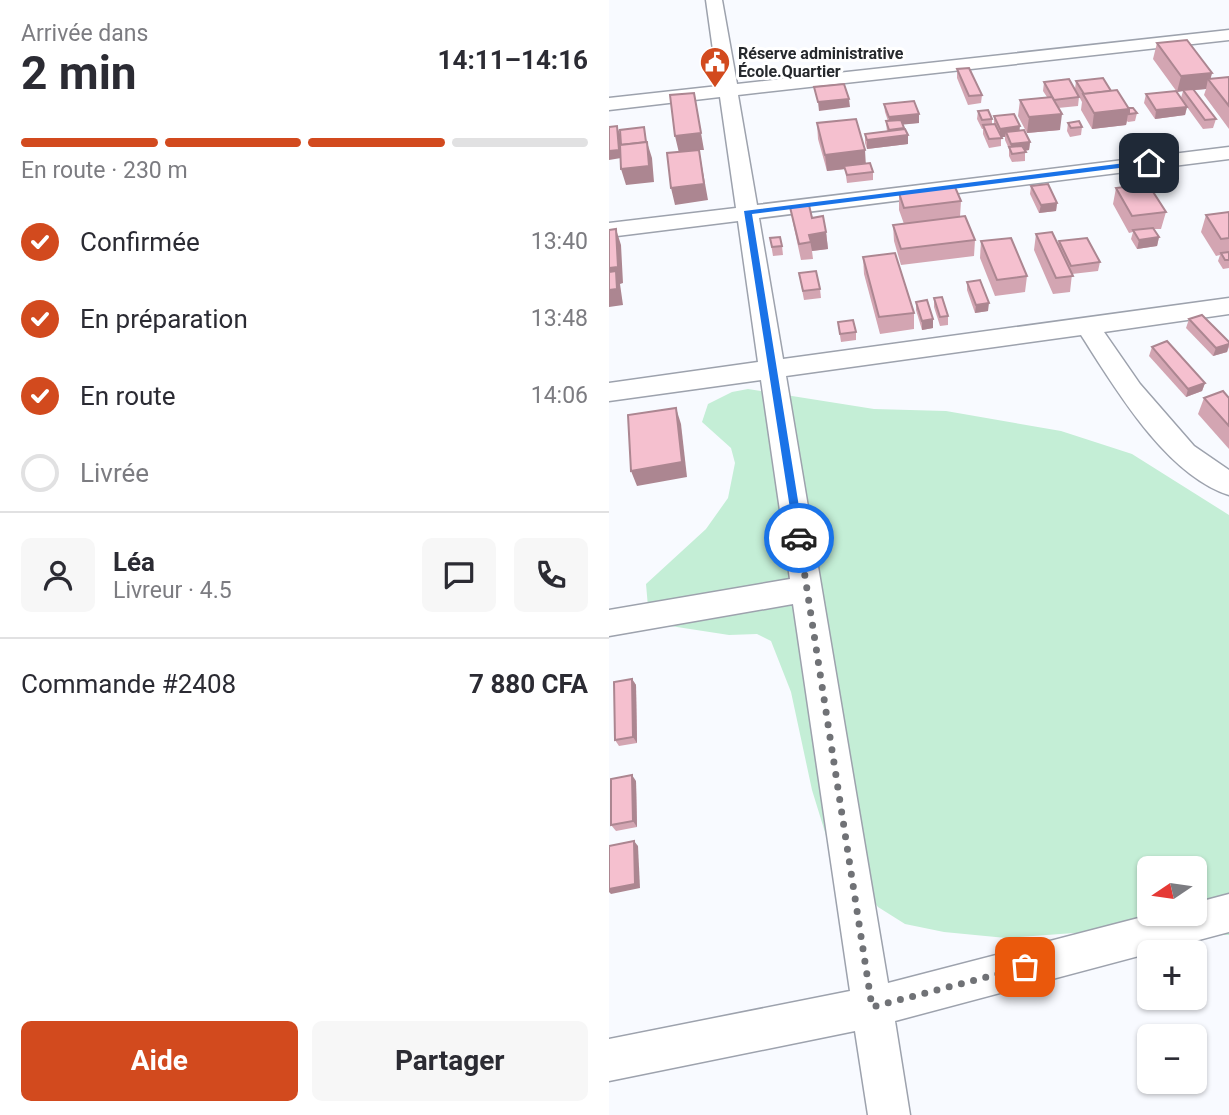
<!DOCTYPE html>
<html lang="fr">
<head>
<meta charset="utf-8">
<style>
  :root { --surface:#fff; --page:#f7f7f7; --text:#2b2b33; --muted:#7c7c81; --line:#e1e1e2; --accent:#d24a1e }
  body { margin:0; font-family:Roboto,sans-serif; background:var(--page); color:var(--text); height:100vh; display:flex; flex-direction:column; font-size:26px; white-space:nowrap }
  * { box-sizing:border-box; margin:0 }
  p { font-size:23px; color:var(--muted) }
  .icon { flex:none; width:38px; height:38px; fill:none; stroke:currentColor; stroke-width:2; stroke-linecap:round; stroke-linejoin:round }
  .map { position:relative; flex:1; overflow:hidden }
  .sheet { display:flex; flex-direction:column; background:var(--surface); width:609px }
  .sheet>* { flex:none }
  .needle { width:46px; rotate:257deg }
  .fabs { position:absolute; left:528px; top:856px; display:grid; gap:14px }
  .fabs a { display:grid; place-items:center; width:70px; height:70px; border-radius:10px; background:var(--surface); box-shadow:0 2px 5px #0004; font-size:35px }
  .pin { position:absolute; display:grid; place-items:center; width:60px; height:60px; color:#fff; margin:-30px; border-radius:14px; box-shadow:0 4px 10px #0006 }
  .courier { position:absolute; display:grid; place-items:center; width:70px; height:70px; margin:-35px; border:5px solid #1a73e8; border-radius:50%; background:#fff; color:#222; box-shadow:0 2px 9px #0007 }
  .overview em { font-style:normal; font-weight:700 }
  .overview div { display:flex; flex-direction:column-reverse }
  .overview { display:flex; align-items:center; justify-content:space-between; height:119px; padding:0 21px }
  h1 { font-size:46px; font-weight:700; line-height:52px }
  .bar { display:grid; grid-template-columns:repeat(4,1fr); gap:10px 7px; align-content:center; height:84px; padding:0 21px }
  .bar i { height:9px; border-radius:5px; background:var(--line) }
  .bar .on { background:var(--accent) }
  .bar p { grid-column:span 4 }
  .line { display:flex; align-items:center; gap:18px; padding:0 21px; border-top:2px solid var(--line) }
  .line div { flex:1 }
  .round { display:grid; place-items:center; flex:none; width:74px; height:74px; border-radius:10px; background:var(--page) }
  ol { padding:0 21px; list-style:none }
  li { display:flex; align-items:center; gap:21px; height:77px }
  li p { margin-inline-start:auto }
  li .icon { padding:7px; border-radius:50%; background:var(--accent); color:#fff; stroke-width:4 }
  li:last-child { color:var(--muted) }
  li i { width:38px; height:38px; border:4px solid var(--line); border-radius:50% }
  .button { display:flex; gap:14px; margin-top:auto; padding:14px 21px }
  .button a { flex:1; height:80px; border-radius:10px; background:var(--accent); color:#fff; font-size:28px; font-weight:700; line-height:80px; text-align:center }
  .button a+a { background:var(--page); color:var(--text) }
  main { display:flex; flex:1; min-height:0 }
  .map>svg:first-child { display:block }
</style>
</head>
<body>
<main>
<section class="sheet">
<div class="overview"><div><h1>2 min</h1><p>Arrivée dans</p></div><em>14:11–14:16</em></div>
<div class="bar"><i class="on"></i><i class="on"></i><i class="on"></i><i></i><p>En route · 230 m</p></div>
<ol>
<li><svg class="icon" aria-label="check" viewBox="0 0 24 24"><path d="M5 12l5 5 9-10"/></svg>Confirmée<p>13:40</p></li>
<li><svg class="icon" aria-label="check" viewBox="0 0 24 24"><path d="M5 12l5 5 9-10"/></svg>En préparation<p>13:48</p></li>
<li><svg class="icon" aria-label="check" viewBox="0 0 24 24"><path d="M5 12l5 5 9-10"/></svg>En route<p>14:06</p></li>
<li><i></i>Livrée</li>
</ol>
<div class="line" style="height:126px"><a class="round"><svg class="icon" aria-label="person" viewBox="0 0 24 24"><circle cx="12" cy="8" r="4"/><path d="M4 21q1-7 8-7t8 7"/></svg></a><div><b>Léa</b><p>Livreur · 4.5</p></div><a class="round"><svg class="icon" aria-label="chat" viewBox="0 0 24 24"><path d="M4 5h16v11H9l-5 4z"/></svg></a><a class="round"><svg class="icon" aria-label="phone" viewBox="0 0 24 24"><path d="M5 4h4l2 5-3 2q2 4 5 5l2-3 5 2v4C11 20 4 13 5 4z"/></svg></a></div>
<div class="line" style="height:91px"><div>Commande #2408</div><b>7 880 CFA</b></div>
<div class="button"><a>Aide</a><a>Partager</a></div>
</section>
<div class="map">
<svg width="620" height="1115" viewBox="0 0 620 1115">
  <rect width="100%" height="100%" fill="#f8faff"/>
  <!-- green -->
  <path fill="#c4eed6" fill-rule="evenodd" d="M139 389 265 409 337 411 452 431 523 454 620 515V935L465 933 397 938 335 932 296 924 269 907 219 842 203 790 182 692 162 641 148 634 120 635 55 625 39 607 37 584 97 529 119 498 126 463 122 448 93 422 99 404 123 392ZM541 868H586V914H541Z"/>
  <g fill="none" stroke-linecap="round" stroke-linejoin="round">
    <!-- minor casing -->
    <g stroke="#9da2ad" stroke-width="3">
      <path id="minor" d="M97 0H113L128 84 620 30V40L129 95 148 205 620 147V159L150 218 174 359 620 298V314L495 332 531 384 585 446 620 470V495C557 475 506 388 472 335L177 376 279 983 545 914H586V903L620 894V932L286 1021 301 1115H259L246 1031 0 1081V1039L241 991 184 604 0 636V610L181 579 152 380 0 401V383L149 362 129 221 0 237V223L127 208 111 97 0 110V98L109 86Z"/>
    </g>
    <!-- minor -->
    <use href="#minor" fill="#fff" fill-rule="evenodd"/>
  </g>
  <!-- wall -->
  <g fill="#d3a5b2">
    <path d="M548 43 603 73 601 79 620 77V129L595 95 597 89 585 90 607 119 604 128 594 129 578 107 576 115 546 119 535 103 537 94 572 98 574 91 568 92 544 59Z"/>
    <path d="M348 69 373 95 372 103 359 105 348 78Z"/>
    <path d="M467 81 502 91 520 108 528 113 526 121 519 122 518 121 517 125 483 129 472 110 473 102 466 89Z"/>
    <path d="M435 82 470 97 469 106 449 108 451 130 418 133 409 116 411 100 438 97 434 91Z"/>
    <path d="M275 104 310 123 294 124 299 144 258 149 256 143V134L278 132 277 121H279L276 112Z"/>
    <path d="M369 111 383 119V124H385V116L411 130 421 142 420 150 416 151V161L403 162 400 156V149L396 140V137H392V146L380 148 374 134V129H373L368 119Z"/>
    <path d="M208 123 257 163 264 172V180L238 183 236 169 218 171 209 139Z"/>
    <path d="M459 123 473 127 472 135 461 137 458 131Z"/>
    <path d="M422 186 448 203 447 211 430 213 421 194Z"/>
    <path d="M507 188 557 212 552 229H545L550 237 548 246 528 249 522 239 524 232 520 233 504 204Z"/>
    <path d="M290 193 352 201 351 217 366 240 365 256 292 265 285 241 284 225 295 224 290 210Z"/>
    <path d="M181 207 203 218 217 232 219 249 203 251 204 259 192 260 184 223Z"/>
    <path d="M620 212V268L614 269 609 261 611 255 607 256 592 232 597 215Z"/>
    <path d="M427 234 449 244 450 241 491 262 489 271 463 274 461 292 444 294 425 250Z"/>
    <path d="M161 238 173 246 174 255 164 256Z"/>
    <path d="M372 241 418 276 416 292 386 296 371 258Z"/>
    <path d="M254 257 305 313V329L271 334 255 274Z"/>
    <path d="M190 273 211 289 212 298 195 300Z"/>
    <path d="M358 282 379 311 366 313 358 290Z"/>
    <path d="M325 298 339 316V325L331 326 325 307Z"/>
    <path d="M307 302 324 319V328L313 330 307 310Z"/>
    <path d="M580 319 620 342V347L618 352 604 356 577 328Z"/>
    <path d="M229 322 247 332V340L232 342Z"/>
    <path d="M543 347 596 383 593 391 577 397 540 356Z"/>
    <path d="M595 398H620V449L589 414Z"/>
    <path d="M23 679 27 685 28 743 10 746 6 740Z"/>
    <path d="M27 781 28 827 7 831 2 825Z"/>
  </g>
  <!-- shaded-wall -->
  <g fill="#ac8691">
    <path d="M603 73 601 81 599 79 597 89 575 91 574 90V91L568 92 572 76Z"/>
    <path d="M85 93 95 150H90L99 200 66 205 62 188 70 153 66 136Z"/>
    <path d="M240 99 241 107 210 111 209 102Z"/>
    <path d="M578 107 576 115 546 119 547 110Z"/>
    <path d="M520 109 517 125 483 129 485 113Z"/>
    <path d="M310 114V123L280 126V117Z"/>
    <path d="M453 114 451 130 418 133 420 117Z"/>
    <path d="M8 126 11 134 12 158 0 160V151Z"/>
    <path d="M411 126 410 135 397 132 396 137H390L391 129Z"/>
    <path d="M35 127 39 151 38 142 43 158 45 182 17 185 12 169Z"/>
    <path d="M295 128V136L299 135V144L258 149V140L280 138V130Z"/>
    <path d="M421 142 420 150 403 152 402 150V144Z"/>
    <path d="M256 150 257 167 235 166 236 169 218 171 216 155Z"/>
    <path d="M448 203 447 211 430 213 432 205Z"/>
    <path d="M7 229 12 245 14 283 11 284 14 305 0 307V268Z"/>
    <path d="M217 232 219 249 203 251 200 235Z"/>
    <path d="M550 237 548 246 528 249 530 240Z"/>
    <path d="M380 303 379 311 366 313 367 305Z"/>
    <path d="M324 319V328L313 330V321Z"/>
    <path d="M620 344 618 352 604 356 607 348Z"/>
    <path d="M596 383 593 391 577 397 579 389Z"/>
    <path d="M67 408 72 424 78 477 28 486 22 471Z"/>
    <path d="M23 679 27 685 28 743 24 737Z"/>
    <path d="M23 775 27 781 28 827 24 821Z"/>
    <path d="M25 841 29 846 31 888 2 894 0 892V889Z"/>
  </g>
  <!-- building -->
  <g fill="#f5c0cf" stroke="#ac8691" stroke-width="2">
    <path d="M578 40 603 73 572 76 548 43Z"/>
    <path d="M360 68 373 95 360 96 348 69Z"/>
    <path d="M620 77V106L599 79Z"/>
    <path d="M494 78 502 91 475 94 467 81Z"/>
    <path d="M460 79 470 97 445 100 435 82Z"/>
    <path d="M235 84 240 99 209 102 205 87Z"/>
    <path d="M584 89 607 119 596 120 574 90Z"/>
    <path d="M508 90 520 109 485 113 474 94Z"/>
    <path d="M567 91 578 107 547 110 537 94Z"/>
    <path d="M85 93 92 133 66 136 61 95Z"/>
    <path d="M443 97 453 114 420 117 411 100Z"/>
    <path d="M305 101 310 114 280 117 275 104Z"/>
    <path d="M520 108H524L528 113 520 114Z"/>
    <path d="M379 110 383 119 373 120 369 111Z"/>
    <path d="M405 114 411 126 391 129 385 116Z"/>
    <path d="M247 119 256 150 216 155 208 123Z"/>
    <path d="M292 120 295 128 280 130 277 121Z"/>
    <path d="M470 121 473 127 462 128 459 123Z"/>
    <path d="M386 124 393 138 380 139 374 125Z"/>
    <path d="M8 126 10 150 0 151V127Z"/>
    <path d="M35 127 37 142 12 145 11 130Z"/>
    <path d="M296 129 299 135 258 140 256 134Z"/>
    <path d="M415 130 421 142 402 144 397 132Z"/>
    <path d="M38 142 40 166 12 169 11 145Z"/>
    <path d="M413 146 417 152 403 154 400 147Z"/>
    <path d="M90 150 95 184 62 188 58 153Z"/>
    <path d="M261 163 264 172 238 175 235 166Z"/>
    <path d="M439 184 448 203 432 205 422 186Z"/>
    <path d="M539 184 557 212 523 216 507 188Z"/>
    <path d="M346 187 352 201 295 208 290 193Z"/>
    <path d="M200 205 203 218 214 216 217 232 200 235 202 242 190 244 181 207Z"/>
    <path d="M620 212V238L612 239 597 215Z"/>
    <path d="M356 216 366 240 292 249 284 225Z"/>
    <path d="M544 228 550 237 530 240 524 230Z"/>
    <path d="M7 229 9 267 0 268V230Z"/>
    <path d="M443 232 464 276 447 278 427 234Z"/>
    <path d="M171 237 173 246 163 247 161 238Z"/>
    <path d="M402 238 418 276 388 280 372 241Z"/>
    <path d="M478 238 491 262 462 266 450 241Z"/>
    <path d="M620 252V260H616L612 253Z"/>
    <path d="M286 253 305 313 270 317 254 257Z"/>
    <path d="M7 271 8 289 0 290V272Z"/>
    <path d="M207 271 211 289 194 291 190 273Z"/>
    <path d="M371 280 380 303 367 305 358 282Z"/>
    <path d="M333 297 339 316 331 317 325 298Z"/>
    <path d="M318 300 324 319 313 321 307 302Z"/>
    <path d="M593 315 620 342V344L607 348 580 319Z"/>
    <path d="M244 320 247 332 231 334 229 322Z"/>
    <path d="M558 341 596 383 579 389 543 347Z"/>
    <path d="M614 391 620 398V426L595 398Z"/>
    <path d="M67 408 73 462 22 471 19 415Z"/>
    <path d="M23 679 24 737 6 740 5 682Z"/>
    <path d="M23 775 24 821 2 825V779Z"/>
    <path d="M25 841 26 884 0 889V846Z"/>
  </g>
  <!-- route -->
  <path fill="#1a73e8" d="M540 160 542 164 143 214 195 538 190 542 186 541 135 211Z"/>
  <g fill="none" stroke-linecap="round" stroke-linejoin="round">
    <!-- done -->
    <path stroke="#707276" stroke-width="7" stroke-dasharray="0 12.6" d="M190 538 263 1007 416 967"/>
  </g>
  <!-- icons -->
  <defs>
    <g id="civic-pin" transform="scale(1.575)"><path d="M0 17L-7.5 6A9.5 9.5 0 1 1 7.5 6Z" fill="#d24a1e" stroke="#fff"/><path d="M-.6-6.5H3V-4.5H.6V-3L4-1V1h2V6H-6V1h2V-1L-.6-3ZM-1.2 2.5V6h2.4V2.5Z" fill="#fff"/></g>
  </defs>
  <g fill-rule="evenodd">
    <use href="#civic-pin" x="106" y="62"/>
  </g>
  <g text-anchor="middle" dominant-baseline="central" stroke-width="6" stroke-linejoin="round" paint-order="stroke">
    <!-- far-poi labels -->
    <g font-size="16" font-weight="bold" fill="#26292d" stroke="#fff" text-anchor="start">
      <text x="129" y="53">Réserve administrative<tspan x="129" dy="18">École.Quartier</tspan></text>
    </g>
  </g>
</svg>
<div class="fabs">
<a><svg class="needle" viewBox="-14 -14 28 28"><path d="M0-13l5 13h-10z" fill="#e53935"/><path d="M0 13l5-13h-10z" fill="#7c7c81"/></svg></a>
<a>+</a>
<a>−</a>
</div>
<div class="pin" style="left:416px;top:967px;background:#ea580c"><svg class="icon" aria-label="bag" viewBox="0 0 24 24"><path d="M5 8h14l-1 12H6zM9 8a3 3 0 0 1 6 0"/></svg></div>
<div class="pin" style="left:540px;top:163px;background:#1f2937"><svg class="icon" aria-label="home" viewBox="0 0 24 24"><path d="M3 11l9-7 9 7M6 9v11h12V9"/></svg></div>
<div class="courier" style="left:190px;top:538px"><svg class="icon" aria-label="car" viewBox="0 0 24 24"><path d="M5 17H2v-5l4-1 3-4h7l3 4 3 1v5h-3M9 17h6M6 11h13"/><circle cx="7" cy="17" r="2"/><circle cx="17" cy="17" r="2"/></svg></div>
</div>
</main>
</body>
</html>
